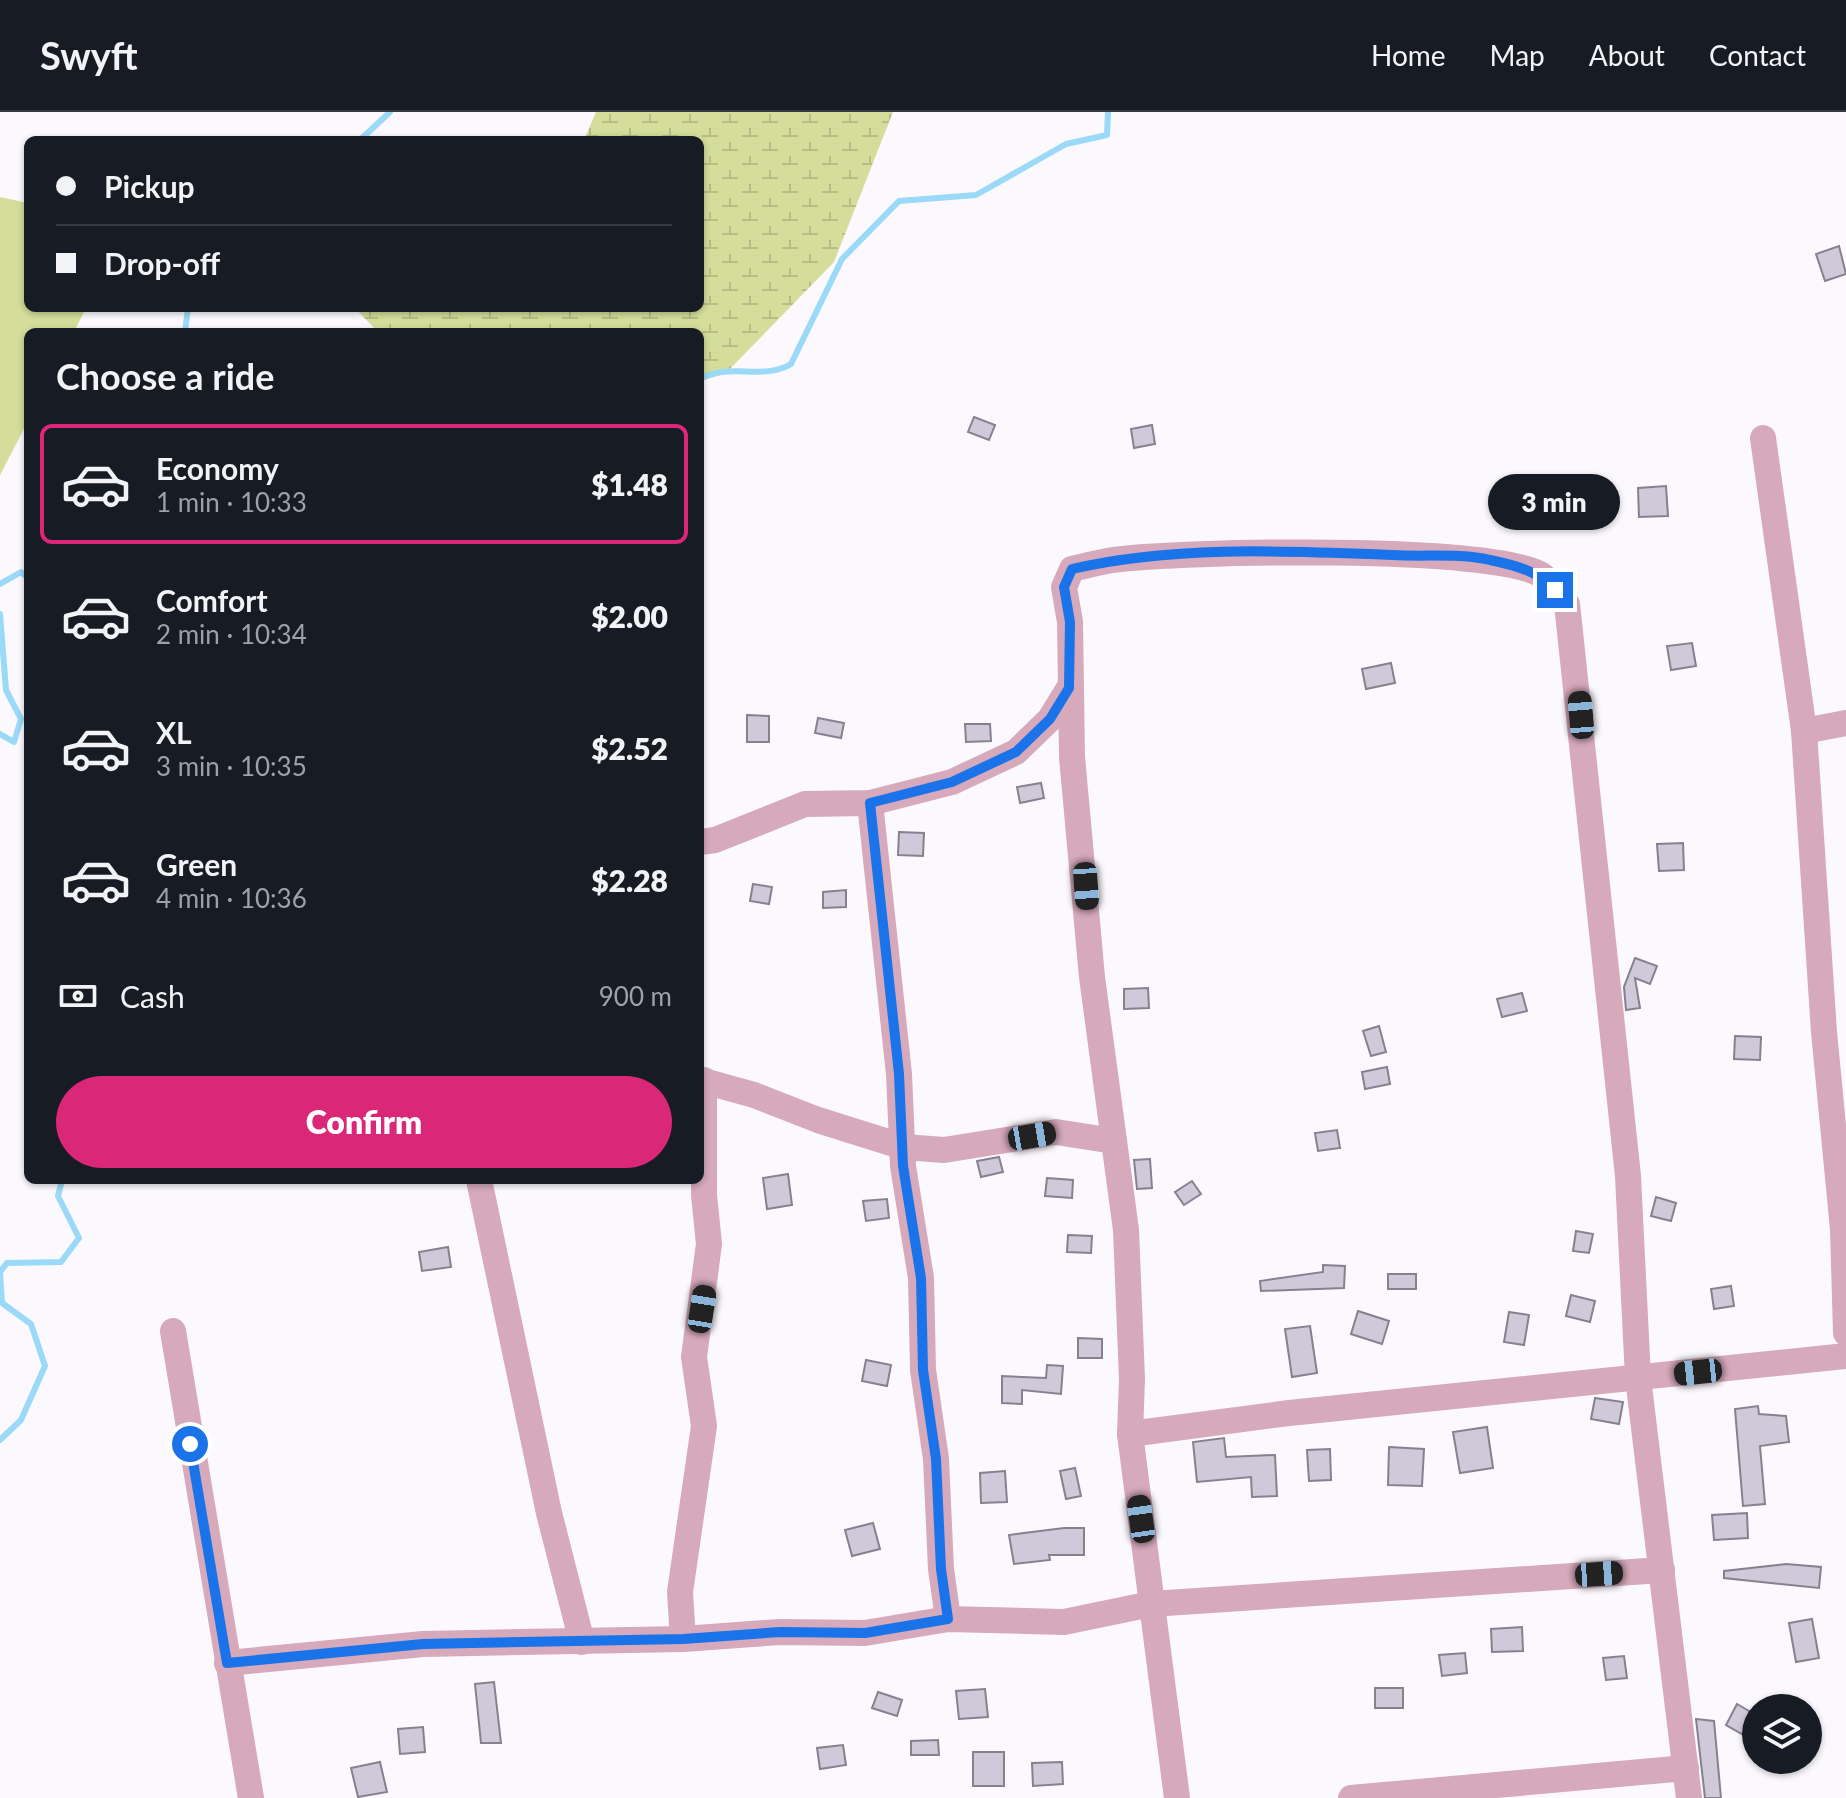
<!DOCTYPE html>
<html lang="en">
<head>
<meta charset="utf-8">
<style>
	:root { --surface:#171b24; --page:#20242c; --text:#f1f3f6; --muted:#9ea1a6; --line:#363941; --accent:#db2777 }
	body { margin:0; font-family:Lato,sans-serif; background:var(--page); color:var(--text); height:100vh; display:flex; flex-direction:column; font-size:30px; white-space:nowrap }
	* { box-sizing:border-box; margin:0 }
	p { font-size:26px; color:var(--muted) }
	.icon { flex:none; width:44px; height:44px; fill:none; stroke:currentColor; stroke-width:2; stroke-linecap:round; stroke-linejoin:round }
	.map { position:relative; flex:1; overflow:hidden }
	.panel { position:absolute; left:24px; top:216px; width:680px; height:856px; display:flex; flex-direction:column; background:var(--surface); border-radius:12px; box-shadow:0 2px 6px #0004 }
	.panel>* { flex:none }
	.top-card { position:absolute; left:24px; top:24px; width:680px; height:176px; border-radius:12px; box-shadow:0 2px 6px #0004; display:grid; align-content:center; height:176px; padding:0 32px; background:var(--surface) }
	.tools { position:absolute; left:1742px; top:1582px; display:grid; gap:16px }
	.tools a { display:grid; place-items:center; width:80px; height:80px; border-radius:50%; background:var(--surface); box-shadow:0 2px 6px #0004; font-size:40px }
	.end { position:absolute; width:36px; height:36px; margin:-18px; border:10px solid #1a73e8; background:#fff; box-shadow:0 0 0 4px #fff }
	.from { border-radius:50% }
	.bubble { position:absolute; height:56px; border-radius:28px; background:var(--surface); box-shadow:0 2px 6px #0004; font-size:26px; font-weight:800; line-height:56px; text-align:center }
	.car { position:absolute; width:24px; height:48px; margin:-24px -12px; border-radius:10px; box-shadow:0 0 6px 2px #0007; background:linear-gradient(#222 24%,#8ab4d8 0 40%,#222 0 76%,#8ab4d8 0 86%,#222 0) }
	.top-card b { display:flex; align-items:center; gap:28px; height:76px; font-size:30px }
	.top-card b+b { border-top:2px solid var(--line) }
	.top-card i { width:20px; height:20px; background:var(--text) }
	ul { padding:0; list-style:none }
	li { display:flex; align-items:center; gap:24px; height:120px; margin:0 16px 12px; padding:0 16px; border:4px solid transparent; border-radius:12px }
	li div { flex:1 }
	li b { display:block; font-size:30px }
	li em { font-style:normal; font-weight:800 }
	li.current { border-color:var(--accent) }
	li>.icon { width:72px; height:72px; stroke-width:1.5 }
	h2 { padding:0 32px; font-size:36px; line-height:96px }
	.pay { display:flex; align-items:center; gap:20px; height:88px; padding:0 32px; font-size:30px }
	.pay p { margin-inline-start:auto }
	.primary-button { display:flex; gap:16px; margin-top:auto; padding:16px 32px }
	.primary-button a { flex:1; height:92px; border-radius:48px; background:var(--accent); color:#fff; font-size:32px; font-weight:800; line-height:92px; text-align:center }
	header { display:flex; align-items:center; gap:48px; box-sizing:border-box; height:112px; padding:0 40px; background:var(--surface); border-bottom:2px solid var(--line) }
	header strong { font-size:38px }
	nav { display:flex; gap:44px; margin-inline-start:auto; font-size:28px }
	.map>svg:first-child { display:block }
	.grass { fill:#d4de9a }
	.wetland { fill:url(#wetland-marsh) }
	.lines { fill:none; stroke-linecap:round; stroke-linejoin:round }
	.stream { stroke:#9ad9f7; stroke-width:6 }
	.building { fill:#d0c9da; stroke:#86808f; stroke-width:2 }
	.minor { stroke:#d6a9bb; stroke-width:26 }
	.route { stroke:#1a73e8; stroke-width:10 }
</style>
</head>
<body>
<header>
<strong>Swyft</strong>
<nav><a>Home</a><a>Map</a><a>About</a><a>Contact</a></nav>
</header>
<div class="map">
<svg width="1846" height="1686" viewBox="0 0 1846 1686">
	<defs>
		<pattern id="wetland-marsh" width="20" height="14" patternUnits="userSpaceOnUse" patternTransform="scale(2)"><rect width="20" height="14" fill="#d4de9a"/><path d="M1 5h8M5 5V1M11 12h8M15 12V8" fill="none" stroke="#b6be85"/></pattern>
	</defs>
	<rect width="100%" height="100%" fill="#fbf9fd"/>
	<path class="grass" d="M0,85L28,91V196H86L74,220H28V309L0,363Z"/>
	<path class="wetland" d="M596,0H893L834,150L725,262L700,269V220H407L375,217L355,196H700V28H584Z"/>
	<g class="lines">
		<g class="stream">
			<path d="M360,28L390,0"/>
			<path d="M185,220L188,196"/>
			<path d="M700,267C729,250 763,269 791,252L842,147L899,89L976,83L1066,32L1107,23L1108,0"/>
			<path d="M0,472L21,460L28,466"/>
			<path d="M0,502L6,578L21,607L14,630L0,622"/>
			<path d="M0,1160L2,1191L31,1212L45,1254L21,1308L0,1328"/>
			<path d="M0,1160L7,1151L61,1150L79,1126L58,1084L62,1068"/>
		</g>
	</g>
	<g class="building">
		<path d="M1839,134L1846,162L1825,169L1816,142Z"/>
		<path d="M974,305L995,313L989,328L968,320Z"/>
		<path d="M1152,313L1155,332L1134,336L1131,317Z"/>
		<path d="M1666,374L1668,404L1639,405L1638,376Z"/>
		<path d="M1692,531L1696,554L1671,558L1667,534Z"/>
		<path d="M1391,551L1395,571L1366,577L1362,557Z"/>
		<path d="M747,603L769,604V630H747Z"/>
		<path d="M818,606L844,611L841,626L815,621Z"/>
		<path d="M965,612H990L991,629L966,630Z"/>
		<path d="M1041,671L1044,686L1020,691L1017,675Z"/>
		<path d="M899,720L924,721L923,744L898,743Z"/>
		<path d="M1683,731L1684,758L1659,759L1657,732Z"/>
		<path d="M753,772L772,775L769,792L750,789Z"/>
		<path d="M846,778V795L823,796V780Z"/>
		<path d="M1635,846L1657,854L1650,872L1635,866L1640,896L1626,898L1624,875Z"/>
		<path d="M1148,876L1149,896L1124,897V877Z"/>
		<path d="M1522,881L1527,899L1502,905L1497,887Z"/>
		<path d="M1379,914L1386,940L1371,944L1363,919Z"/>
		<path d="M1735,924L1761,925L1760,948L1734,947Z"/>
		<path d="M1387,955L1390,972L1365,977L1362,960Z"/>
		<path d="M1337,1018L1340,1036L1318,1039L1315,1021Z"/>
		<path d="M999,1045L1003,1060L981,1065L977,1049Z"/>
		<path d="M1150,1047L1152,1076L1137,1077L1134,1048Z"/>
		<path d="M788,1062L792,1093L767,1097L763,1066Z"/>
		<path d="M1047,1066L1073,1068L1072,1086L1045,1084Z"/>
		<path d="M1192,1069L1201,1082L1184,1093L1175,1080Z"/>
		<path d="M1656,1085L1676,1091L1671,1109L1651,1104Z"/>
		<path d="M887,1087L889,1106L866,1109L863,1089Z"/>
		<path d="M1576,1119L1593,1122L1589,1141L1573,1139Z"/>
		<path d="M1068,1123L1092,1124L1091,1141L1067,1140Z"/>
		<path d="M448,1135L451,1155L422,1159L419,1140Z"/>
		<path d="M1323,1153L1345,1154L1344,1176L1261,1179L1260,1169L1323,1160Z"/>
		<rect x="1388" y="1162" width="28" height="15"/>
		<path d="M1731,1174L1734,1194L1714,1197L1711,1177Z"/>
		<path d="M1571,1183L1595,1189L1590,1210L1566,1204Z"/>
		<path d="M1358,1199L1389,1209L1382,1232L1351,1222Z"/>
		<path d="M1509,1200L1529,1203L1524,1233L1504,1230Z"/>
		<path d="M1310,1214L1317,1261L1292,1265L1285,1217Z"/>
		<path d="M1078,1226L1102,1227V1246H1078Z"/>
		<path d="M866,1248L891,1253L887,1274L862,1269Z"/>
		<path d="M1047,1253L1063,1254L1061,1282L1022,1278V1292L1002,1291V1264L1046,1266Z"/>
		<path d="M1595,1286L1623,1290L1619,1312L1591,1307Z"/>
		<path d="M1758,1294L1759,1302L1786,1304L1789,1330L1760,1334L1765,1392L1743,1394L1735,1297Z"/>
		<path d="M1487,1315L1493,1356L1460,1361L1453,1320Z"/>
		<path d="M1224,1326L1226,1345L1275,1343L1277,1384L1252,1385L1251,1365L1197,1370L1193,1330Z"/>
		<path d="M1389,1335L1424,1337L1422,1374L1388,1373Z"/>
		<path d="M1330,1337L1331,1368L1309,1369L1307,1338Z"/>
		<path d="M1075,1356L1081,1384L1066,1387L1060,1359Z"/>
		<path d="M1005,1359L1007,1390L981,1391L980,1361Z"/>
		<path d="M1747,1401L1748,1426L1714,1428L1712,1403Z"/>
		<path d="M873,1411L880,1437L852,1444L845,1418Z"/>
		<path d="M1064,1416H1084V1443H1049L1050,1448L1014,1452L1009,1423Z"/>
		<path d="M1786,1452L1821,1455L1819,1476L1724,1466V1459Z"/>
		<path d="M1812,1507L1819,1546L1796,1550L1789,1511Z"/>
		<path d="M1522,1515L1523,1539L1492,1540L1491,1517Z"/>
		<path d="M1465,1541L1467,1561L1442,1564L1439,1543Z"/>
		<path d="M1624,1544L1627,1566L1606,1568L1603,1546Z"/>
		<path d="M494,1570L501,1631H481L475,1572Z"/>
		<rect x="1375" y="1576" width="28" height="20"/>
		<path d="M985,1577L988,1605L959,1607L956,1579Z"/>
		<path d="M878,1580L902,1588L897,1604L872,1596Z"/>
		<path d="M1737,1592L1756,1603V1630L1726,1613Z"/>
		<path d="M1696,1607L1714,1609L1721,1686H1705Z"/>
		<path d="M423,1615L425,1640L400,1642L398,1617Z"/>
		<path d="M938,1628L939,1643H911V1629Z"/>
		<path d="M843,1633L846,1653L820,1657L817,1636Z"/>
		<rect x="973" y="1640" width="31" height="34"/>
		<path d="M380,1650L387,1680L358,1685L351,1656Z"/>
		<path d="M1062,1650L1063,1672L1033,1674L1032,1651Z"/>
	</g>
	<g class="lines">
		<g class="minor">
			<path d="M1763,326L1804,619L1824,920L1843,1117L1846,1221"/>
			<path d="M1804,619L1846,611"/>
			<path d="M870,691L899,962L903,1054L921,1166L923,1258L936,1347L941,1457L948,1507"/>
			<path d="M700,730L715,728L805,692L870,691L952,670L1016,640L1050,607L1069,576"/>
			<path d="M700,968L754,983L818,1008L904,1035L944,1038L1056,1020L1114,1029"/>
			<path d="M479,1068L549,1401L582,1530"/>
			<path d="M173,1219L251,1686"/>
			<path d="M1130,1322L1289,1301L1846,1244"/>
			<path d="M683,1527L680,1480L704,1314L694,1245L709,1132L704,1083V968"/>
			<path d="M227,1551L423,1532L683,1527L780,1520L865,1521L948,1507L1064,1510L1151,1492L1662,1458"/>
			<path d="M1177,1686L1130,1322L1132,1267L1126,1118L1092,865L1072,645L1070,510L1064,475L1072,457C1085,454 1099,450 1113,448C1178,439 1499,432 1543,464C1552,471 1560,483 1567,492L1628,1064L1638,1266L1689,1686"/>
			<path d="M1351,1686L1686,1656"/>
		</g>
	</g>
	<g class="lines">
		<path class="route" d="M190,1332L227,1551L423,1532L683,1527L780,1520L865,1521L948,1507L941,1457L936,1347L923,1258L921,1166L903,1054L899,962L870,691L952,670L1016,640L1050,607L1069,576L1070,510L1064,475L1072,457C1175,433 1288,439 1393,443C1424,445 1460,441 1490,448C1514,453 1539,459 1555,478"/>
	</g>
</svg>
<div class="tools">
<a><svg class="icon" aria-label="layers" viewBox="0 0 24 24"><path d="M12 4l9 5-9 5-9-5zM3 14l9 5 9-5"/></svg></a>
</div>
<i class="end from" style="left:190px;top:1332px"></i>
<i class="end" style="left:1555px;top:478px"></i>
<div class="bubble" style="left:1488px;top:362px;width:132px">3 min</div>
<i class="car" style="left:1581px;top:603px;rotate:355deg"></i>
<i class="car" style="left:1086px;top:774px;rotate:176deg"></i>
<i class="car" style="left:1032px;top:1024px;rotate:80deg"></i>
<i class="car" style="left:702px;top:1197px;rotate:9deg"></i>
<i class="car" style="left:1698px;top:1260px;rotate:264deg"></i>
<i class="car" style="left:1141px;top:1407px;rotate:352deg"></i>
<i class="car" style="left:1599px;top:1462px;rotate:86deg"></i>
<div class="top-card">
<b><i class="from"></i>Pickup</b>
<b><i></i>Drop-off</b>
</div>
<section class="panel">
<h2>Choose a ride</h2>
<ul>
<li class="current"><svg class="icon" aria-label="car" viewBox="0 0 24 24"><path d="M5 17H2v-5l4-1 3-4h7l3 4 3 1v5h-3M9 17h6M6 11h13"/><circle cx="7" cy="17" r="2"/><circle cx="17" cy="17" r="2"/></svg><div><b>Economy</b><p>1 min · 10:33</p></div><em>$1.48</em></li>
<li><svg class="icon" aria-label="car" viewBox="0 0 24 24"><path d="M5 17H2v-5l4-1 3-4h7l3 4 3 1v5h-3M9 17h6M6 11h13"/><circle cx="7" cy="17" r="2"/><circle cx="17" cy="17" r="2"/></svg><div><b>Comfort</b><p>2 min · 10:34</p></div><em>$2.00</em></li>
<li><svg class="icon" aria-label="car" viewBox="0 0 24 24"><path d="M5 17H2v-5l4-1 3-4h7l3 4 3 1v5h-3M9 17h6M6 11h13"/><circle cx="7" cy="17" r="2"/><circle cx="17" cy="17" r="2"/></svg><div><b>XL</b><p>3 min · 10:35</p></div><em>$2.52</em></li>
<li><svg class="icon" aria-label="car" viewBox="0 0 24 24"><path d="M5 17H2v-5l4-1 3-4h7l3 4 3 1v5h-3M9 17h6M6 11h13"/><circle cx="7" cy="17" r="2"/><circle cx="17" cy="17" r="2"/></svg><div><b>Green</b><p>4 min · 10:36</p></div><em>$2.28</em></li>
</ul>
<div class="pay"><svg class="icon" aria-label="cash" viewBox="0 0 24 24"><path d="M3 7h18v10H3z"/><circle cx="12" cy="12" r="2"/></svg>Cash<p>900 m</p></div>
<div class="primary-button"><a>Confirm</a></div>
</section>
</div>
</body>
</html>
